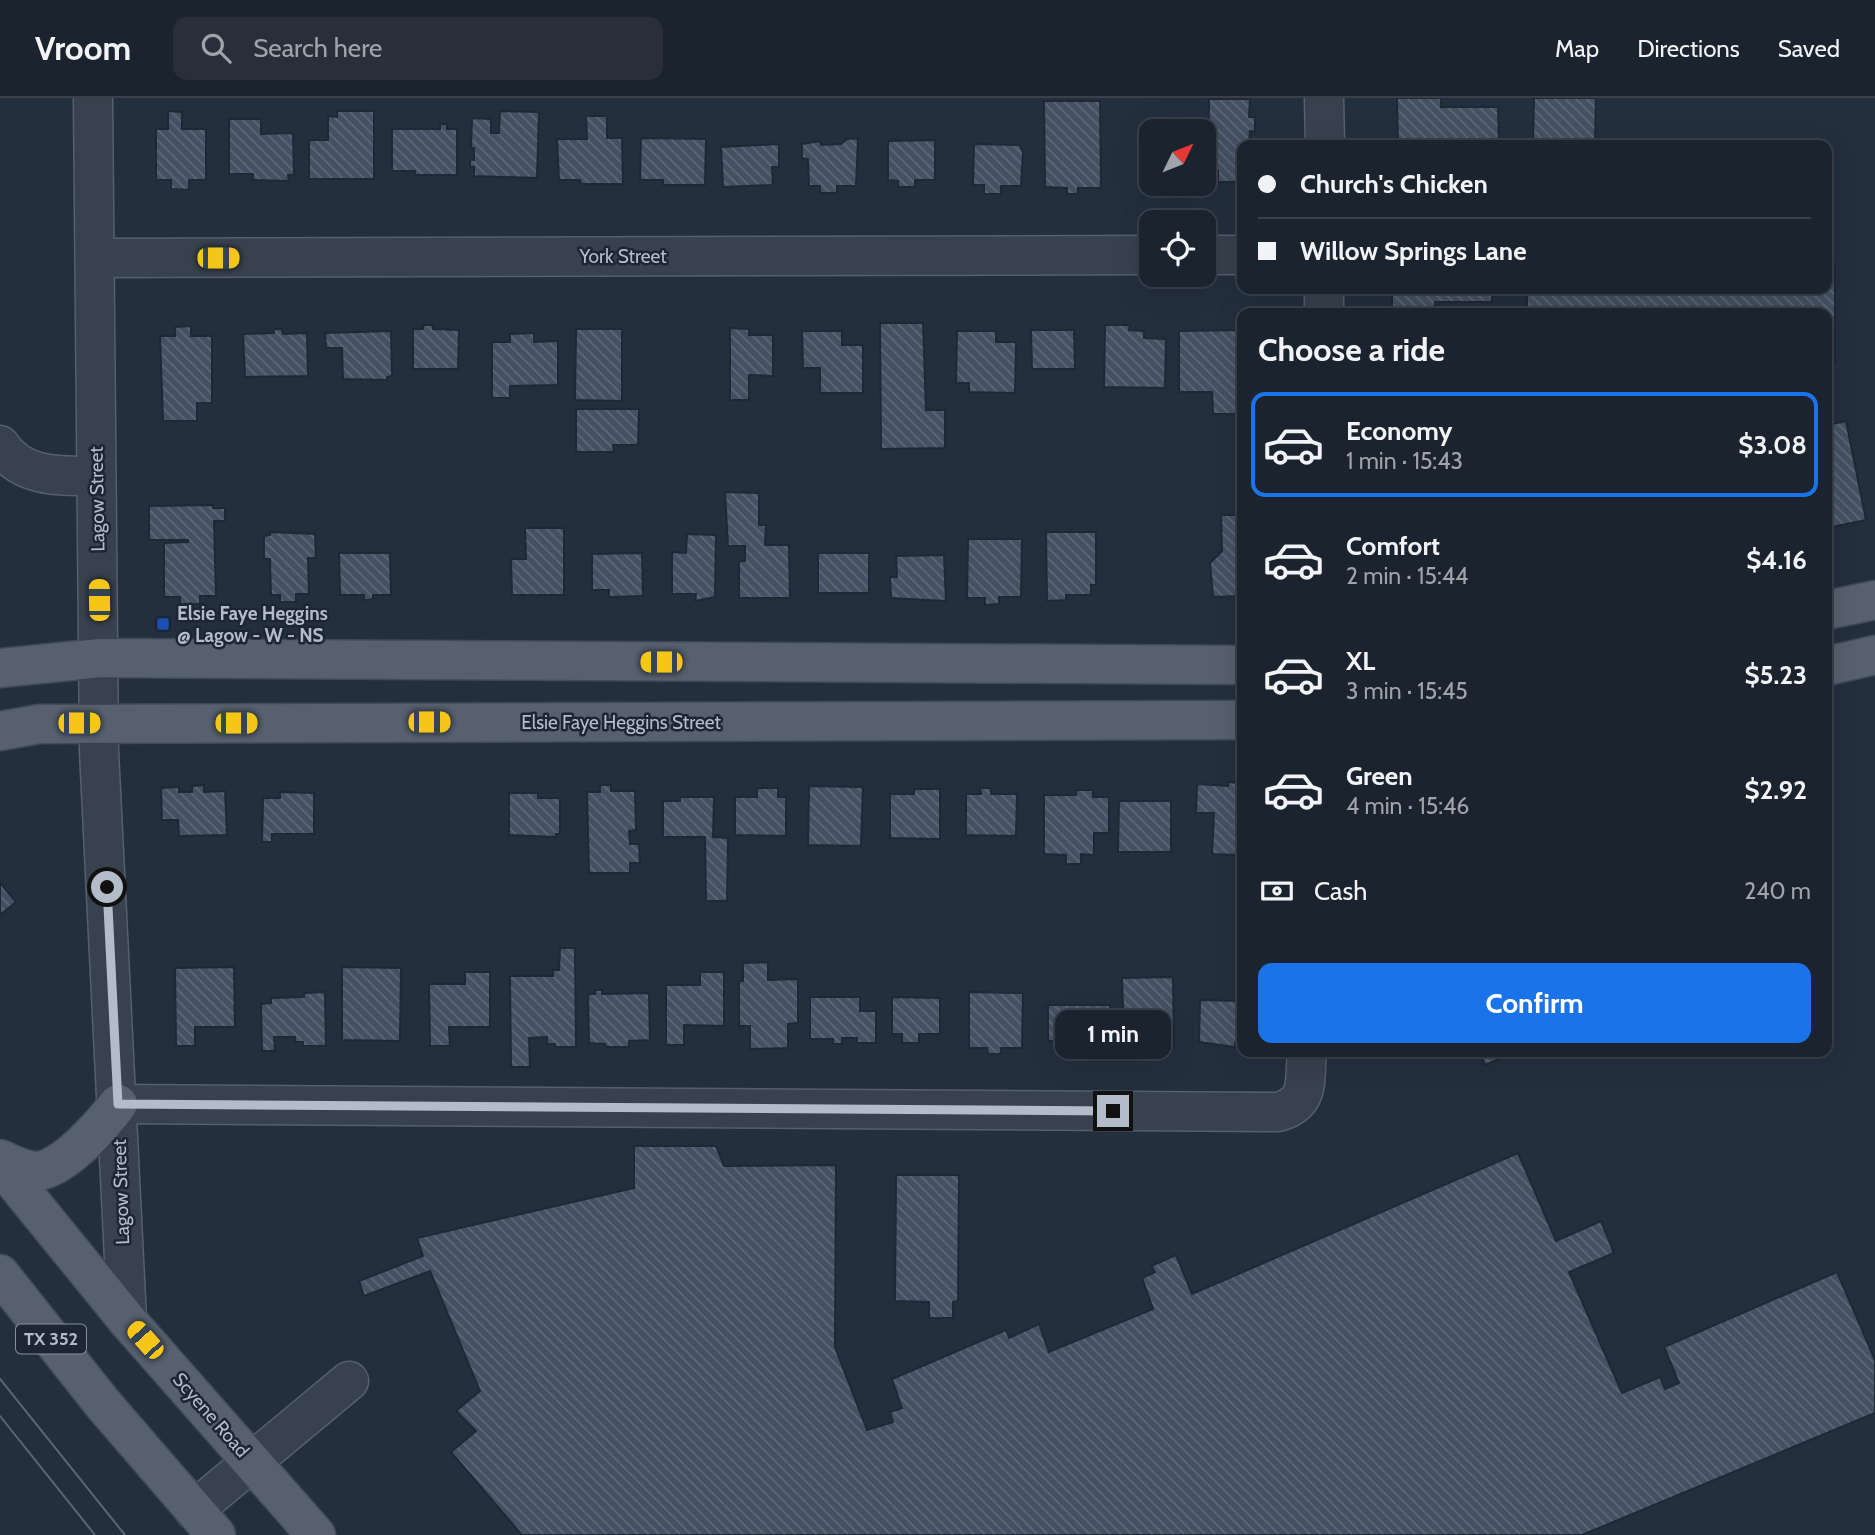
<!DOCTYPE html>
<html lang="en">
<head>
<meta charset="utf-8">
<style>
	:root { --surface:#1b232e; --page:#282f3a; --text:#f1f3f6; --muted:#a0a4aa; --line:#39404a; --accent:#1a73e8 }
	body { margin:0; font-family:Cabin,sans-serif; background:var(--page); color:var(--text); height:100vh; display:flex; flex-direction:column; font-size:26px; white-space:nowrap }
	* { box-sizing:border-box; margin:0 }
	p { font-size:23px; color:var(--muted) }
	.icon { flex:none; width:38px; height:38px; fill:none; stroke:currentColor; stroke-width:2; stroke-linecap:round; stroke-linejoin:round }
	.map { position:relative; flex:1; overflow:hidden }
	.details { position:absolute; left:1237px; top:210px; width:595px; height:749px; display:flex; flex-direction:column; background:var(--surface); border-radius:14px; box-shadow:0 7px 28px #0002,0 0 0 2px var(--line) }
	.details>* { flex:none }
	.banner { position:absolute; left:1237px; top:42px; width:595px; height:154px; border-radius:14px; box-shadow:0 7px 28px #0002,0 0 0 2px var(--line); display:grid; align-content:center; height:154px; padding:0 21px; background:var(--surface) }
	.needle { width:46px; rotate:47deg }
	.fabs { position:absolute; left:1139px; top:21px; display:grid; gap:14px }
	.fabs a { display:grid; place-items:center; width:77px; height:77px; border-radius:14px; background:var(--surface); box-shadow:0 7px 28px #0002,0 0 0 2px var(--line); font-size:35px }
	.end { position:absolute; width:32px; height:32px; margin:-16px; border:9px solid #b4bcc9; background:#111; box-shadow:0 0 0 4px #111 }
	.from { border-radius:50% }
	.bubble { position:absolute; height:49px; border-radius:14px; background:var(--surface); box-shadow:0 7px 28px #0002,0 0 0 2px var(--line); font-size:23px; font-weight:700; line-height:49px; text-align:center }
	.car { position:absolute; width:21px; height:42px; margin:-21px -10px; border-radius:9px; box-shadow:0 0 5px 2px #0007; background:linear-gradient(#f5c518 24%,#345 0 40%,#f5c518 0 76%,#345 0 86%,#f5c518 0) }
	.banner b { display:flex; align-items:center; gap:24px; height:66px; font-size:26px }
	.banner b+b { border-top:2px solid var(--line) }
	.banner i { width:18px; height:18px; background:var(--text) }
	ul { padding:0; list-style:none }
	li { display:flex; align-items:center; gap:21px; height:105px; margin:0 14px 10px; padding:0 7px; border:4px solid transparent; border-radius:14px }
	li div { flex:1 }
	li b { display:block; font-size:26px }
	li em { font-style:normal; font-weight:700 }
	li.active { border-color:var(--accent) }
	li>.icon { width:63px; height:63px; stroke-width:1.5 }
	h2 { padding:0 21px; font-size:32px; line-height:84px }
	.pay { display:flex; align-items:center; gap:18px; height:77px; padding:0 21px; font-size:26px }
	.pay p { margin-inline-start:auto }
	.button { display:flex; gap:14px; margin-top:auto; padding:14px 21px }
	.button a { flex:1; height:80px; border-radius:14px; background:var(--accent); color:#fff; font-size:28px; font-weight:700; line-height:80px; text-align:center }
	header { display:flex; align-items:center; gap:42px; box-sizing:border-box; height:98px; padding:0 35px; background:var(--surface); border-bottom:2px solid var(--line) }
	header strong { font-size:33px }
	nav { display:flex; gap:38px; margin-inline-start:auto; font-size:24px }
	.search { width:490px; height:63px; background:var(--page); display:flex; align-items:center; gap:18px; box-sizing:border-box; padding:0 24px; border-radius:14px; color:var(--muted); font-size:26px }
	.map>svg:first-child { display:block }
	.building { fill:url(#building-back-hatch); stroke:#1f2835; stroke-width:2 }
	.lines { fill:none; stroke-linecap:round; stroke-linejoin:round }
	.minor-casing { stroke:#565f6c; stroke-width:41 }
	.major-casing { stroke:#414a57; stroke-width:41 }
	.minor { stroke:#38414e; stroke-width:38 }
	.major { stroke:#56606e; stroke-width:38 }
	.tram { stroke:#5a6575; stroke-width:2 }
	.route { stroke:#b4bcc9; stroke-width:9 }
	.transit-dot { fill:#1a4fb4; stroke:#1d2633; stroke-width:2.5 }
	.labels { text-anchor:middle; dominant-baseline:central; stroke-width:5; stroke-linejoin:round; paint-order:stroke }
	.shield { fill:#1d2633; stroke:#878f9c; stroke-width:2 }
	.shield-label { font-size:18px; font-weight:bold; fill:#b4bcc9 }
	.street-label { font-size:19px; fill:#b4bcc9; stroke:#1d2633 }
	.poi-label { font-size:19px; font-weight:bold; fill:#b4bcc9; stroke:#1d2633; text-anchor:start }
</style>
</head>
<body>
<header>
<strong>Vroom</strong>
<div class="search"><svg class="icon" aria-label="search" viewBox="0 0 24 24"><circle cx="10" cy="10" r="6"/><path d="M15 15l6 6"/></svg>Search here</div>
<nav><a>Map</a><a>Directions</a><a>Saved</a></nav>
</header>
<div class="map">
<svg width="1875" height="1437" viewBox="0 0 1875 1437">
	<defs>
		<pattern id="building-back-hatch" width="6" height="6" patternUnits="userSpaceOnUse" patternTransform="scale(1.75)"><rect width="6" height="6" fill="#455162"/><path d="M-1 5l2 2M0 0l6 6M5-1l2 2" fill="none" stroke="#5d6877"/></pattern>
	</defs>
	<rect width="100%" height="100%" fill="#242f3e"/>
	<g class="building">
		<path d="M1397,0H1441V9H1498L1499,47H1398Z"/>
		<path d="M1534,0H1596L1595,43H1557V47H1544V43H1533Z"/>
		<path d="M1209,1H1250L1249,19H1255V34L1250,33L1249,47H1242V84H1218V73H1208Z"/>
		<path d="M1044,3H1100L1101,90H1078V96H1067V90L1045,89Z"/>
		<path d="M168,13L182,14V31H206V82H189V92L171,91V82H156V31H168Z"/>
		<path d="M337,13H374V81H309V42H328V18L337,19Z"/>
		<path d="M500,13L539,14L537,80L474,78V69H470V62H474V50H471L472,20L491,21V35H499Z"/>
		<path d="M586,18H607V40H622L623,86H581L580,82H559L557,41H587Z"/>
		<path d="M229,21H261V36L293,35L294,77H288L289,83L253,82V76H229Z"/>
		<path d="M440,26H447V31H457V77H415V73H392V31H440Z"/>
		<path d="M641,40L706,41L705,87H663V82H640Z"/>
		<path d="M858,40L856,88H837V95H820V88H809L808,61L802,60V46L820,43L821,47L841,46L847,41Z"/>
		<path d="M935,42V82H915V89H898V83L888,82V43Z"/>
		<path d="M779,46V69H772L773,87L723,89L721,49Z"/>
		<path d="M974,46L1020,47L1023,54L1021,88H1001V96H984V87H973Z"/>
		<path d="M1827,165H1835V265H1827V215H1792V210L1570,209V215H1527V191H1827Z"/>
		<path d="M1392,191H1492V204H1435V215H1392Z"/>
		<path d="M880,225H923L926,312H945V350L881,351Z"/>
		<path d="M423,227H433V231L459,232L458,271H413V231H423Z"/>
		<path d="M1105,227H1130L1129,232L1144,233V240L1166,241L1165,290L1104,289Z"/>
		<path d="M191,228V238H212V305H197V323H163L160,238H175V229Z"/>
		<path d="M730,230L749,231V237H773V278L749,277V302H730Z"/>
		<path d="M274,231H282L283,236L307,235L308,278L245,279L243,236L274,235Z"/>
		<path d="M576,231H622V303L575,302Z"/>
		<path d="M1031,232H1074L1075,271H1032Z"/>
		<path d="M1242,232V316H1213L1212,294H1179V233Z"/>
		<path d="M391,233L392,278L387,279V282L343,281L342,250H326L325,235Z"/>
		<path d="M802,233H842V247H863V295H820V270H803Z"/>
		<path d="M957,233H996V244H1016L1015,295L969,294V285H956Z"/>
		<path d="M534,235V244L558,243V287L510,288V300H492V244H510V236Z"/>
		<path d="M576,311H639L638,347H613L614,354H576Z"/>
		<path d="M1846,323L1866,422L1827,430V327Z"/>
		<path d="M725,394L759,395V427H766L765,447H789L790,500H739V463H745V448H728Z"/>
		<path d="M213,407V410H225V423H214L216,498H200V506H180V499H164V445L188,444V442H149V408Z"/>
		<path d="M1221,417H1242V498L1213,499L1210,465L1222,453Z"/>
		<path d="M525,430H564V497H512L511,461H526Z"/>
		<path d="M270,434L315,436L316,460H308L309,496H296V504H280V497H271L270,461H264V438L270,437Z"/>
		<path d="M1046,434H1096V487H1091V497H1066V502L1047,503Z"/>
		<path d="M687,436L716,437L715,499L695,503L696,496H672V454L686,455Z"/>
		<path d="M968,441H1022L1021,499H999V506L985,507V500H967Z"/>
		<path d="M339,455H390L391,497H373V501L368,502H364V497H340Z"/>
		<path d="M642,455L643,498L609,499V492H592V456Z"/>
		<rect x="818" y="455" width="51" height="40"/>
		<path d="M944,457L946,503L891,500L890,479H897L896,458Z"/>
		<path d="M1228,684L1239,685V689L1242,690V747H1237L1236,757L1212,756L1214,715H1196L1197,686L1228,688Z"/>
		<path d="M204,687V694L225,693L227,737L179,738L178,722H162L161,690L179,689V694H192V688Z"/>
		<path d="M600,687H611V693H635L636,732L629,733L630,746H639L640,765H630V775H589L587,694H600Z"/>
		<path d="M809,688L863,689L861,748L808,747Z"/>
		<path d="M757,690H778V699H786V738L735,737V699H757Z"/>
		<path d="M980,690H991V696H1017L1016,738L966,737V696H981Z"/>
		<path d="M914,691H940V741L890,740V696H914Z"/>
		<path d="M1076,692H1093V699H1109V735H1094V757L1081,756V766H1066V757L1044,756V697H1076Z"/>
		<path d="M280,694L314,695V736H272V744H262L263,700H280Z"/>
		<path d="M509,695H538V700H560V736H556V739L509,737Z"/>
		<path d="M680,699H714L713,739L728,740L727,803H706L705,739H663V703H680Z"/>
		<path d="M1119,703H1171V754H1118Z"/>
		<path d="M0,785L16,804L0,817Z"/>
		<path d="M560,850H575L576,949H555V946H547V939L529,940L530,969H511L510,878H553V872H559Z"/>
		<path d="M768,864V882L798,881V925L788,926V950L750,951V928H739V883H743V865Z"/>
		<path d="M234,869L235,929H195V948H176L175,870Z"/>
		<path d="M342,869L401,870L400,943L342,942Z"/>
		<path d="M465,874H490V929H449L450,948H430L429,886H465Z"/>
		<path d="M700,874H724V928L684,927V947H666V887H700Z"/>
		<path d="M1173,879L1174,948L1141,949V943H1124L1122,880Z"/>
		<path d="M595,892H602V896L649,895L650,942L629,943V949H606L605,946L589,945L588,896H595Z"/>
		<path d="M325,894L326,948H303V944H295V939H274L275,953H262L261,906L271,905V900L304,899V895Z"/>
		<path d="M969,894L1023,895L1022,950H1001V956H988L987,950H969Z"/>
		<path d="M810,899H860V913H876V945H857V940H842V946H833V941H810Z"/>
		<path d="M892,899L940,900V936H919V945H902V936H892Z"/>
		<path d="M1200,902L1242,903V945H1235V949L1199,944Z"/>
		<path d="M1048,907H1110V950H1076V943H1048Z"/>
		<path d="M1479,954H1516L1485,967Z"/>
		<path d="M634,1048H716L724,1068L836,1067L835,1249L867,1332L893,1324L890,1314L902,1310L892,1281L1006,1232L1009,1240L1039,1226L1049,1254L1153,1211L1142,1180L1155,1174L1151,1168L1176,1157L1192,1196L1518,1055L1556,1143L1601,1123L1614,1155L1569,1174L1622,1295L1660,1279L1665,1291L1679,1285L1664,1249L1837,1174L1875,1262V1315L1582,1437H522L451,1354L476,1333L456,1313L480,1293L430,1173L364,1198L359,1183L423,1158L417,1140L634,1090Z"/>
		<path d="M896,1077H959L958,1203L953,1204V1220H929V1204L895,1203Z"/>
	</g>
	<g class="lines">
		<g class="minor-casing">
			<g id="minor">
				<path d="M93,0L99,653L127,1222"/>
				<path d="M1324,0L1325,47"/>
				<path d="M1204,157H1242"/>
				<path d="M95,160L1152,157"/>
				<path d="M1324,191V215"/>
				<path d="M0,347C21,380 60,378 96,378"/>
				<path d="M118,1006L1278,1014C1311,1005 1304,982 1307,954"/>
				<path d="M194,1412L349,1283"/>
			</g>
		</g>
		<g class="major-casing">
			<g id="major">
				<path d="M1827,512L1875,502"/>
				<path d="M1827,568L1875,557"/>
				<path d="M0,570L100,560L1242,567"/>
				<path d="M0,633L39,626L1242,622"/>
				<path d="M0,1061C12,1066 24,1073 37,1073C63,1072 103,1026 118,1006"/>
				<path d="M0,1066L127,1222L316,1437"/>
				<path d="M0,1176L103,1306L216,1437"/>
			</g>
		</g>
		<use href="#minor" class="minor"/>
		<use href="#major" class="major"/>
		<g class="tram">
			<path d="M0,1281L125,1437"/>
			<path d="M0,1318L95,1437"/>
		</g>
	</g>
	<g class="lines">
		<path class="route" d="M107,789L118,1006L1113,1013"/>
	</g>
	<rect class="transit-dot" x="156" y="519" width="14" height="14" rx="3.5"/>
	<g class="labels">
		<rect class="shield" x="16" y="1226.5" width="70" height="29" rx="5"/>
		<g class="shield-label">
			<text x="51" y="1241">TX 352</text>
		</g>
		<g class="street-label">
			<text x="623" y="158">York Street</text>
			<text transform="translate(97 401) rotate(-91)">Lagow Street</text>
			<text x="621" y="624">Elsie Faye Heggins Street</text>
			<text transform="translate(121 1094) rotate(-92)">Lagow Street</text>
			<text transform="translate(211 1317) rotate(49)">Scyene Road</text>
		</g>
		<g class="poi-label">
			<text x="177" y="515">Elsie Faye Heggins<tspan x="177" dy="22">@ Lagow - W - NS</tspan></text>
		</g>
	</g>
</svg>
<div class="fabs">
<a><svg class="needle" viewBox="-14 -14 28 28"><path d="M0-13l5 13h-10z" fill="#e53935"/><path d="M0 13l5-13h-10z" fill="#a0a4aa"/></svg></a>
<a><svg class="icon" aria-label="locate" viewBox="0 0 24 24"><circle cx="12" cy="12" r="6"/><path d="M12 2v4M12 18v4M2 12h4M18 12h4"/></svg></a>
</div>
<i class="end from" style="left:107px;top:789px"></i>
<i class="end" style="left:1113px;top:1013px"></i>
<div class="bubble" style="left:1055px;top:912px;width:116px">1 min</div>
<i class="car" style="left:218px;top:160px;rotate:90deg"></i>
<i class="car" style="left:99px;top:502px;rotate:359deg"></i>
<i class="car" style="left:661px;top:564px;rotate:270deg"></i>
<i class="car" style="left:429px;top:624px;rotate:90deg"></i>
<i class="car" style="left:79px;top:625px;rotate:90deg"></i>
<i class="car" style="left:236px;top:625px;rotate:90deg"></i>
<i class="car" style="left:145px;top:1242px;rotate:318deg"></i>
<div class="banner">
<b><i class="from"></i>Church's Chicken</b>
<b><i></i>Willow Springs Lane</b>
</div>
<section class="details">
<h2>Choose a ride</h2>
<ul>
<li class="active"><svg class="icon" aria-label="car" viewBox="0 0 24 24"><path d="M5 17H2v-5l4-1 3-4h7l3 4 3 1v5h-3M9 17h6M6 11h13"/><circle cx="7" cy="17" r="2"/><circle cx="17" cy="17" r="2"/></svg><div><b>Economy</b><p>1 min · 15:43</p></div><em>$3.08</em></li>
<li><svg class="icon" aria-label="car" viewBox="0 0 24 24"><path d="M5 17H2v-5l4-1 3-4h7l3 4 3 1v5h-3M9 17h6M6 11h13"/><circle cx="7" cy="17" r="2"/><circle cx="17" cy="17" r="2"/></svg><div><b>Comfort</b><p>2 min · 15:44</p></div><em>$4.16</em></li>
<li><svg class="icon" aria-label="car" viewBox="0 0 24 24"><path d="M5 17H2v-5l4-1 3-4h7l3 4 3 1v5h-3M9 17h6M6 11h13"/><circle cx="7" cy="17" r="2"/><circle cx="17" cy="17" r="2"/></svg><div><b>XL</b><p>3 min · 15:45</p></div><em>$5.23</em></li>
<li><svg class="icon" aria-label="car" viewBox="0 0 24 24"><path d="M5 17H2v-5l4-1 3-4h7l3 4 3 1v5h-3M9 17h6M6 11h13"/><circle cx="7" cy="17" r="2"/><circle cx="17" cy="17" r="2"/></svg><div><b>Green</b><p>4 min · 15:46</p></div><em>$2.92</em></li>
</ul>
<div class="pay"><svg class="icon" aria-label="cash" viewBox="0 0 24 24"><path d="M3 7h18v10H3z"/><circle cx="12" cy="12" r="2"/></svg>Cash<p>240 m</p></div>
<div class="button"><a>Confirm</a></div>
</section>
</div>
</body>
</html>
